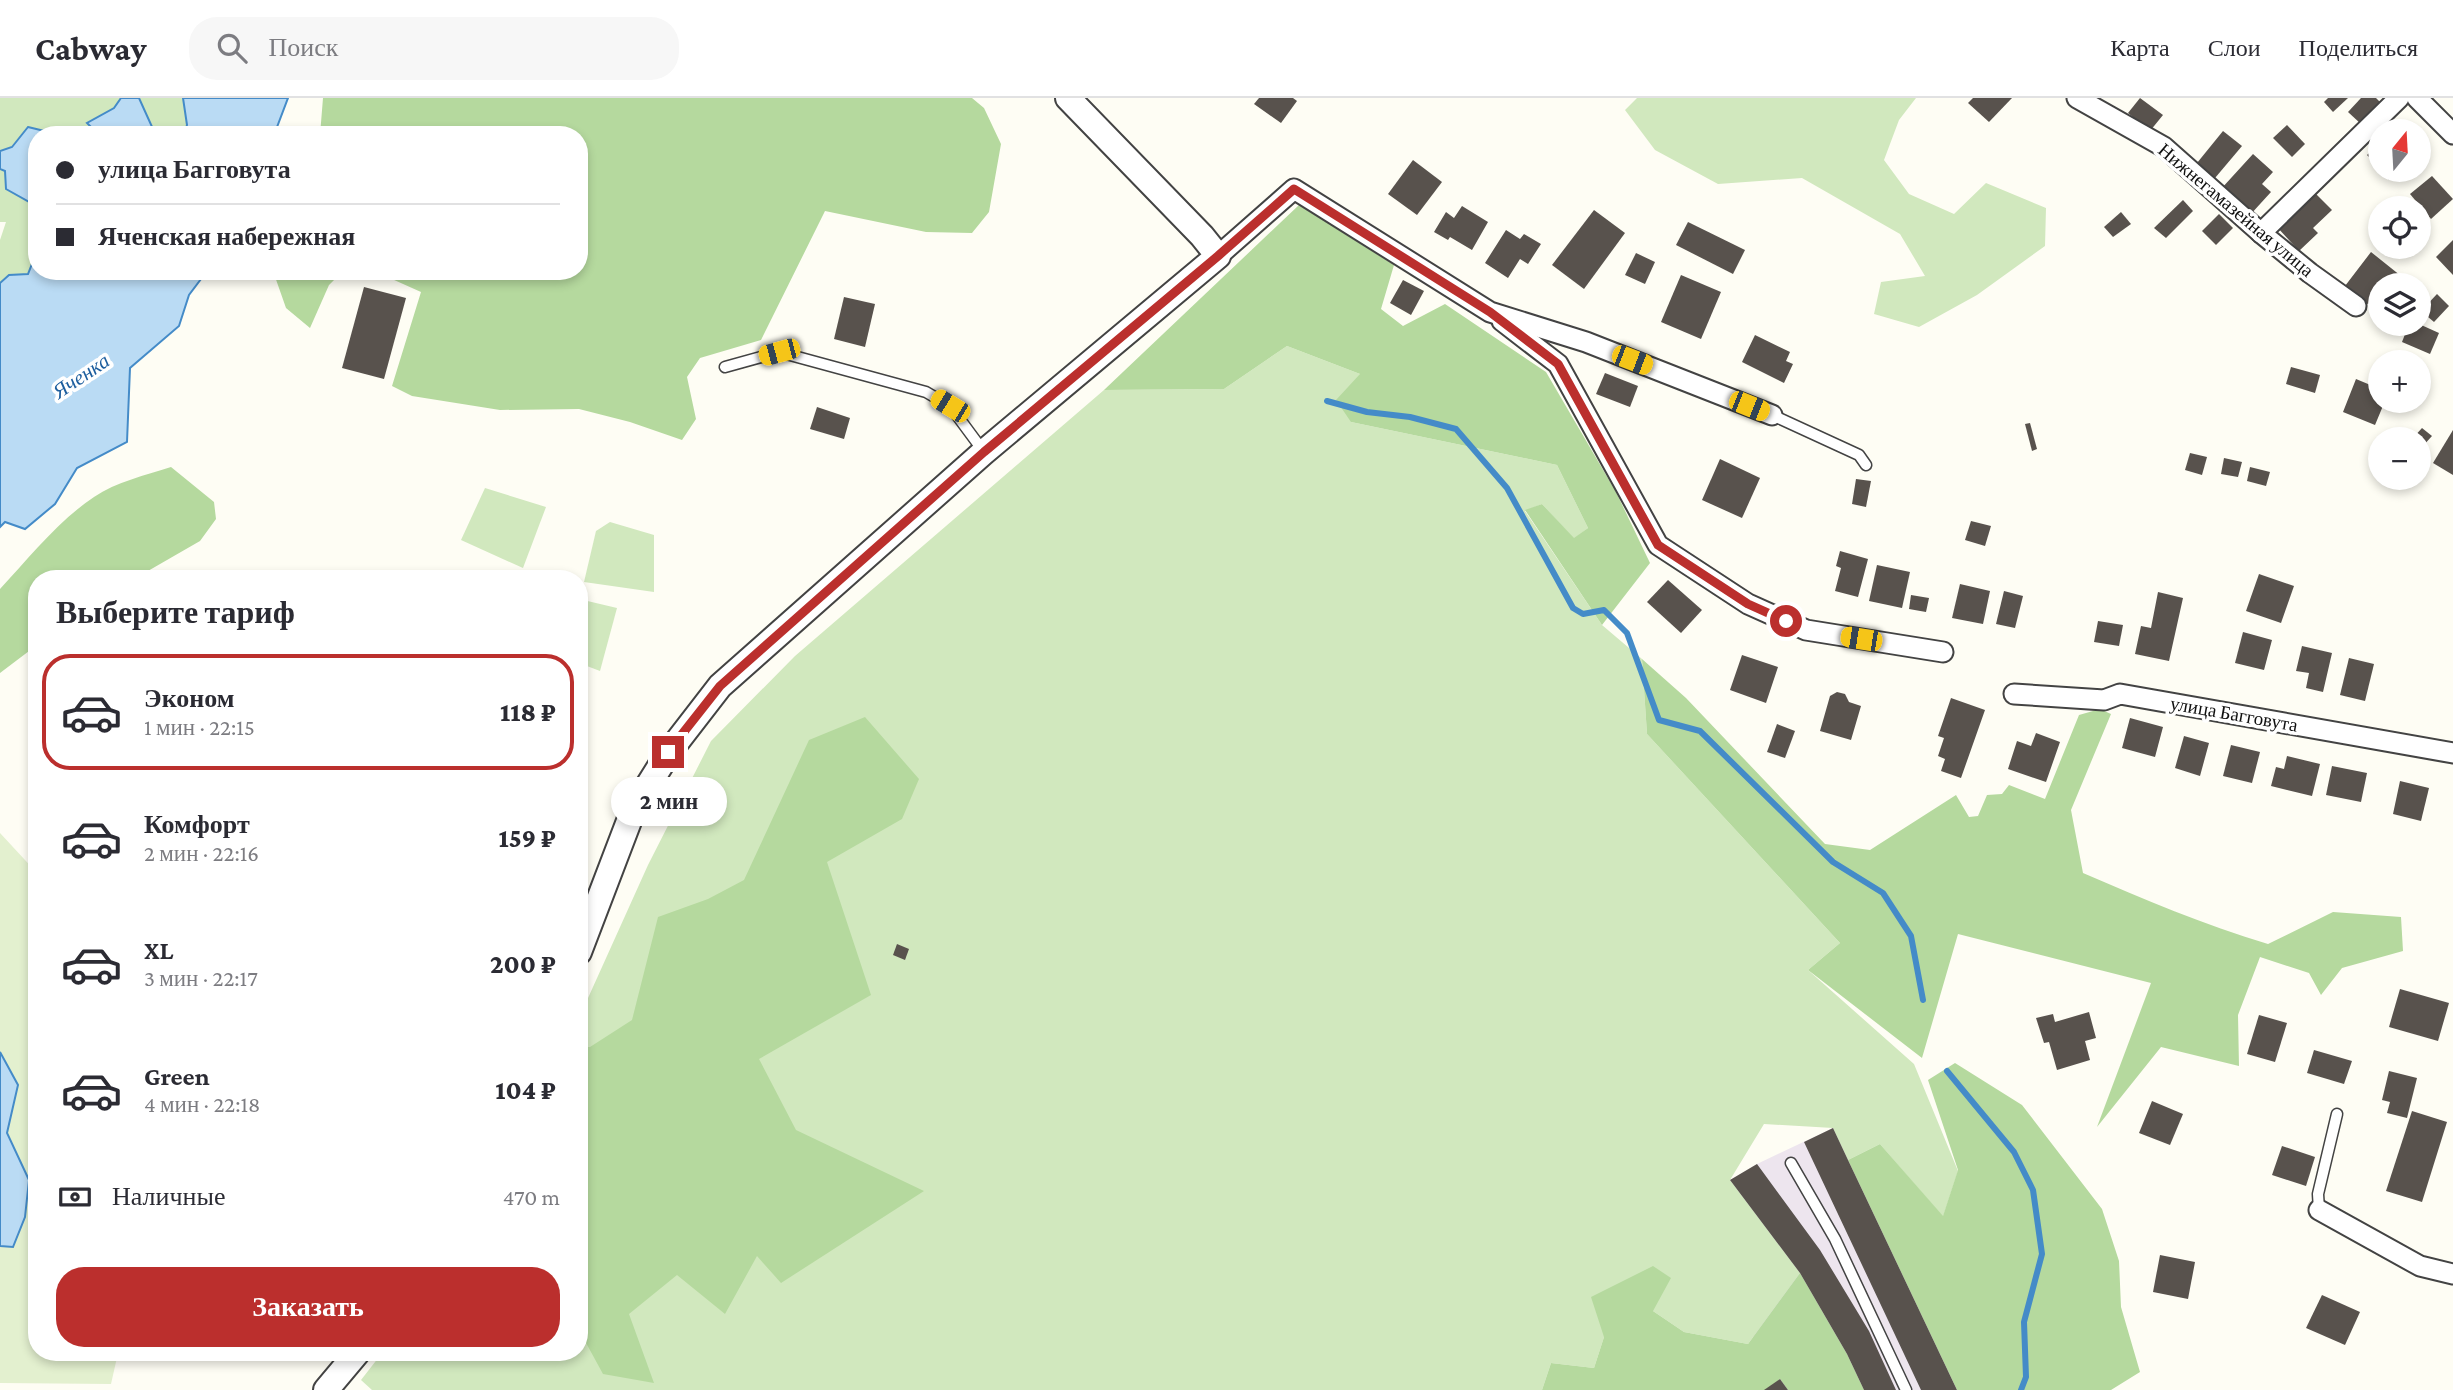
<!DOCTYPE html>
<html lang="ru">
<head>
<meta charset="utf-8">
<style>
	:root { --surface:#fff; --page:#f7f7f7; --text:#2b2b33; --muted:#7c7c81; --line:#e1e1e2; --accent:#bb2f2d }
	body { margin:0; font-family:"Crimson Pro",serif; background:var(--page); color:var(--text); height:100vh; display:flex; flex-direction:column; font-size:26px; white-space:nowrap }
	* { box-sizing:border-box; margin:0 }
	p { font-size:23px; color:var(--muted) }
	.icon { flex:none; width:38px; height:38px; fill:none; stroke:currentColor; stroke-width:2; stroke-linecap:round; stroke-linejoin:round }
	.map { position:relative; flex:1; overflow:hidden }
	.panel { position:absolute; left:28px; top:472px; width:560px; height:791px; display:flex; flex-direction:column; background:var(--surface); border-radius:28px; box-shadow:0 4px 10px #0003 }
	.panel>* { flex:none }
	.hud { position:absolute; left:28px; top:28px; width:560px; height:154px; border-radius:28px; box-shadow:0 4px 10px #0003; display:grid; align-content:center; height:154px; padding:0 28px; background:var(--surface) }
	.needle { width:46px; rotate:18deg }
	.buttons { position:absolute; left:2368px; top:21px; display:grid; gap:14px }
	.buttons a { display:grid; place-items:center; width:63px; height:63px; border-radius:50%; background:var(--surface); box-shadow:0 4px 10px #0003; font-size:35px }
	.end { position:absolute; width:32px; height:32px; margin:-16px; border:9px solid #bb2f2d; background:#fff; box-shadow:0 0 0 4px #fff }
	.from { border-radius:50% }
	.bubble { position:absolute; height:49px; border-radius:24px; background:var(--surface); box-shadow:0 4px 10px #0003; font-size:23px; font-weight:800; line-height:49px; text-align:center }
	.car { position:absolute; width:21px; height:42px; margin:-21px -10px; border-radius:9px; box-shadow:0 0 5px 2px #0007; background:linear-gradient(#f5c518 24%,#345 0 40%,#f5c518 0 76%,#345 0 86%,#f5c518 0) }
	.hud b { display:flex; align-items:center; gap:24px; height:66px; font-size:26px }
	.hud b+b { border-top:2px solid var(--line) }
	.hud i { width:18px; height:18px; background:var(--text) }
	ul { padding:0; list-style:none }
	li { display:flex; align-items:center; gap:21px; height:116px; margin:0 14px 10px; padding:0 14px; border:4px solid transparent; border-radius:28px }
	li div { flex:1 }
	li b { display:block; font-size:26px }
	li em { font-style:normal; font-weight:800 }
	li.selected { border-color:var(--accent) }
	li>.icon { width:63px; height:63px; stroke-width:1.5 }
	h2 { padding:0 28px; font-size:32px; line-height:84px }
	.pay { display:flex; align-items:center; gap:18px; height:77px; padding:0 28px; font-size:26px }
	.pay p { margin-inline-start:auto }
	.cta { display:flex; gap:14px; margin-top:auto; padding:14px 28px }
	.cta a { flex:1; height:80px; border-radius:28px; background:var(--accent); color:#fff; font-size:28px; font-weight:800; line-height:80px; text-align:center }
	header { display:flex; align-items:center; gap:42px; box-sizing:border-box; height:98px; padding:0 35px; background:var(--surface); border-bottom:2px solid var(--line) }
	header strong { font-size:33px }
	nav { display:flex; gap:38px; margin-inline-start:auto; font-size:24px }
	.search { width:490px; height:63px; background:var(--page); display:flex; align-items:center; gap:18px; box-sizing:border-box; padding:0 24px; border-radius:28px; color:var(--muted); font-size:26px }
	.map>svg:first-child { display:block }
	.industrial { fill:#ede5ee }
	.green { fill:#d1e8be }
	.forest { fill:#b5d99e }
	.pitch { fill:#e3f0cf }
	.water { fill:#badbf4; stroke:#448bc8; stroke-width:2 }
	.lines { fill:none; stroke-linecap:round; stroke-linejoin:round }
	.stream { stroke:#448bc8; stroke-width:6 }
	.building { fill:#58524d }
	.service-casing { stroke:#434343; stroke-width:13 }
	.minor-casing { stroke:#434343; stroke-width:23 }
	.tertiary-casing { stroke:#434343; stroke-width:28 }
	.service { stroke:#fff; stroke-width:10 }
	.minor { stroke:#fff; stroke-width:19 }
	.tertiary { stroke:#fff; stroke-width:24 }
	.route { stroke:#bb2f2d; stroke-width:9 }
	.labels { text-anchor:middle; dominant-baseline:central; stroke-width:7; stroke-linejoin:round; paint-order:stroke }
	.street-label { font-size:19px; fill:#101010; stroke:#fff }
	.water-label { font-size:21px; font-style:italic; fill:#1d5e9e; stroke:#fff }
</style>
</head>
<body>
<header>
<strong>Cabway</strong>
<div class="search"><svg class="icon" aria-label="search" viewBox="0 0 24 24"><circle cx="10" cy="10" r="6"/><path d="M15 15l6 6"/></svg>Поиск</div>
<nav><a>Карта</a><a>Слои</a><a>Поделиться</a></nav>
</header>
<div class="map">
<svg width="2453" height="1292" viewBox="0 0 2453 1292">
	<rect width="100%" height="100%" fill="#fefdf4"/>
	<path class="industrial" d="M1833,1030L1957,1292H1761L1730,1082L1757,1066Z"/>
	<g class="green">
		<path d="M0,0H121L114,10L88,25L98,35L61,37L28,29L11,49L0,53Z"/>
		<path d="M139,0H183L187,27L183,37H150L153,31Z"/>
		<path d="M1637,0H1916L1899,22L1884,62L1909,96L1954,116L1986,85L2046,110L2045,148L1977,197L1919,229L1874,216L1881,184L1925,178L1900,136L1802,80L1718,86L1655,52L1625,12Z"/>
		<path d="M0,71L5,72L6,91L29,104C35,138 41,142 28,176L9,177L0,185V142L6,124H0Z"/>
		<path d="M1287,248L1360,276L1351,324L1557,367L1588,430L1574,441L1542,406L1525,413L1602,527L1642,561L1647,636L1840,845L1808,872L1914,966L1958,1073L1943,1119L1880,1046L1848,1062L1833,1030L1764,1026L1730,1082L1800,1175L1748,1246L1684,1234L1653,1213L1604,1239L1594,1270L1551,1265L1542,1292H372L361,1282L382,1255H579V920L648,767L711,643L795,558L1104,292L1224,291Z"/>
		<path d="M485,390L546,409L523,470L461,442Z"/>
		<path d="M610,424L654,437V494L584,484L596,433Z"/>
		<path d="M579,501L617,510L600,573L579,565Z"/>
	</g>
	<g class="forest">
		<path d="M323,0H972L984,10L1001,46L989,114L972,135L926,134L825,113L761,242L700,260L687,279L696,321L682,342L630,324L579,311L500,312L412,298L392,288L421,194L374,173H579V37H320Z"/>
		<path d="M1299,107L1394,167L1381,211L1403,228L1445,206L1546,274L1616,394L1650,465L1602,527L1525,412L1542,406L1574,440L1588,430L1557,367L1351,324L1336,302L1360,276L1287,248L1224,291L1104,292Z"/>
		<path d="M273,173H343L329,187L310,230L286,210Z"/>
		<path d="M171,369L214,404L216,421L200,443L134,481H37V547L0,575V491C29,460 58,423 94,399C116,384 146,377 171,369Z"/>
		<path d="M1642,561L1686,600L1825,746L1870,752L1956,697L1969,719L1978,718L1987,697L2002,696L2009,687L2045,701L2079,617L2100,611L2111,616L2071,712L2083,775C2144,801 2204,827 2268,846L2333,814L2401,819L2403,853L2342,870L2321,897L2309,875L2260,859L2238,917L2239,968L2161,949L2097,1029L2151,885L1958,836L1922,960L1808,872L1840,845L1647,636Z"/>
		<path d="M865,619L919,681L902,721L827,764L871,897L759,961L796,1032L924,1093L781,1185L757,1158L725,1216L677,1177L629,1216L654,1285L603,1276L579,1232V949H590L632,922L658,819L708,801L744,782L809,642Z"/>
		<path d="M1955,965L2022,1007L2102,1111L2119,1163L2121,1209L2140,1274L2111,1292H1957L1848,1062L1880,1046L1943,1118L1958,1072L1928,982Z"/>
		<path d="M1653,1168L1671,1180L1653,1213L1684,1234L1748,1246L1800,1175L1847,1256L1864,1292H1788L1780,1281L1768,1292H1542L1551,1265L1594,1270L1604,1239L1591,1199Z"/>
	</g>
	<path class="pitch" d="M0,735L37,775V1255H118L111,1286L0,1285Z"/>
	<g class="water">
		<path d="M121,0H139L153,31L150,37H89L97,35L87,25L114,10Z"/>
		<path d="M183,0H288L274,37H183L187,27Z"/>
		<path d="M28,29L61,37H37V139L29,104L6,91L5,73L0,71V53L12,49Z"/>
		<path d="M37,153V173H207L189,197L179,228L130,270L127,344L77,370L55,406L25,431L5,424L0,429V185L9,177L28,176Z"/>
		<path d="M0,954L18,987L7,1035L29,1082L25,1119L13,1149L0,1148Z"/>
	</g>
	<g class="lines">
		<g class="stream">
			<path d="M1327,303L1367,314L1410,319L1456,331L1507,390L1573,510L1583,516L1604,512L1627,535L1659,622L1700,633L1833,764L1883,795L1911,838L1923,902"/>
			<path d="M1947,973L2014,1054L2033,1092L2042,1156L2024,1224L2026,1279L2021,1292"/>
		</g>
	</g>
	<g class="building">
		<path d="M1259,0H1293L1297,3L1281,25L1254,6Z"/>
		<path d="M1973,0H2012L1989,24L1968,5Z"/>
		<path d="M2140,0L2163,17L2150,33L2128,15Z"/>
		<path d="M2328,0H2348L2333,14L2324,4Z"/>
		<path d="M2361,0H2376L2381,5L2361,26L2348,14Z"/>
		<path d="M2287,27L2305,46L2292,59L2273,40Z"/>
		<path d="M2223,33L2242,48L2215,80L2197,65Z"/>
		<path d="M2380,45V71L2367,57Z"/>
		<path d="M2253,56L2273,74L2262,86L2271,94L2250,117L2221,91Z"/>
		<path d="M1413,62L1442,84L1417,117L1388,96Z"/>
		<path d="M2380,72H2400L2389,82Z"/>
		<path d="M2432,78L2453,101L2431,121L2410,96Z"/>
		<path d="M2314,94L2332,112L2313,130L2318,135L2299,153L2277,129Z"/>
		<path d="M2183,102L2193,113L2166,140L2154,130Z"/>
		<path d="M1462,108L1488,124L1472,152L1450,139L1448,142L1434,134L1446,114L1454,120Z"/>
		<path d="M1594,112L1625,135L1584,191L1552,167Z"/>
		<path d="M2121,114L2131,126L2113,139L2104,129Z"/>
		<path d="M2219,116L2233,130L2216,147L2202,133Z"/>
		<path d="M1688,124L1745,152L1733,176L1676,147Z"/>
		<path d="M1506,132L1520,141L1524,136L1541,146L1528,166L1520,161L1508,180L1485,165Z"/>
		<path d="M2453,142V177L2436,159Z"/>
		<path d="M2371,154L2401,178L2394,187H2380V204L2374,211L2345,188Z"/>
		<path d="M1636,155L1655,164L1645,186L1625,177Z"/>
		<path d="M1681,177L1721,194L1701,241L1661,224Z"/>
		<path d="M1403,182L1424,193L1411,217L1390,205Z"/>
		<path d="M364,189L406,200L384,281L342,270Z"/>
		<path d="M2437,196L2449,208L2434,224L2421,213Z"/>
		<path d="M844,199L875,206L865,249L834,241Z"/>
		<path d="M2409,226H2419L2439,235L2430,256L2402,244Z"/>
		<path d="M1755,237L1790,254L1786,263L1793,266L1784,285L1742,264Z"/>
		<path d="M2291,269L2320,277L2315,295L2286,286Z"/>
		<path d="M1605,275L1638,288L1630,309L1596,296Z"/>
		<path d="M2356,281L2380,291V303H2385L2375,327L2343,314Z"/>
		<path d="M817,309L850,320L844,341L810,331Z"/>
		<path d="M2030,325L2037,351L2032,353L2025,326Z"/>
		<path d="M2422,330L2432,338L2422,349L2418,347V341H2412Z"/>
		<path d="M2453,332V377L2433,365Z"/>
		<path d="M2190,355L2207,359L2202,377L2185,372Z"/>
		<path d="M2224,360L2242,364L2238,379L2221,376Z"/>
		<path d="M1720,361L1760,380L1742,420L1702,402Z"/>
		<path d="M2250,369L2270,374L2266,388L2247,383Z"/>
		<path d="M1856,381L1871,383L1866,409L1852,406Z"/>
		<path d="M1971,423L1991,428L1985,448L1965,442Z"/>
		<path d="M1840,453L1868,461L1858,499L1835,493L1841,470L1836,468Z"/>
		<path d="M1877,467L1910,474L1902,510L1869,503Z"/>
		<path d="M2259,476L2294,488L2281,525L2246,513Z"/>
		<path d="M1668,482L1702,512L1681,535L1647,504Z"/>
		<path d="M1960,486L1990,493L1983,526L1952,520Z"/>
		<path d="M2004,493L2023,498L2015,530L1996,526Z"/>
		<path d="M2158,494L2183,500L2169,563L2135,556L2141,528L2151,530Z"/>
		<path d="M1911,497L1929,500L1926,514L1909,511Z"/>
		<path d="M2098,523L2123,527L2119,548L2094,544Z"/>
		<path d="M2243,534L2272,542L2264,572L2235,565Z"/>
		<path d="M2302,548L2332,555L2323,594L2306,590L2309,575L2296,573Z"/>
		<path d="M1742,557L1778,569L1766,605L1730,592Z"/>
		<path d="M2349,560L2374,566L2365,603L2340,597Z"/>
		<path d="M1837,594L1845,596L1849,604L1861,608L1851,642L1820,633L1830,598Z"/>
		<path d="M1951,600L1985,612L1961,680L1941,673L1945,661L1938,658L1944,640L1938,638Z"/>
		<path d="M2130,620L2163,629L2155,659L2122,650Z"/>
		<path d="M1777,626L1795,633L1785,660L1767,654Z"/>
		<path d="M2036,635L2060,644L2046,684L2008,671L2017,643L2031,648Z"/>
		<path d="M2184,638L2209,645L2200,678L2175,670Z"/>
		<path d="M2231,647L2260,654L2252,685L2223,678Z"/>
		<path d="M2287,658L2320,666L2312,698L2271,688L2276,669L2284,671Z"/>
		<path d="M2332,668L2367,675L2361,704L2326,697Z"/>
		<path d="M2400,683L2429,690L2421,723L2393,716Z"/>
		<path d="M897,846L909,851L905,862L893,857Z"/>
		<path d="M2400,891L2449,905L2438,943L2389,929Z"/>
		<path d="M2089,914L2096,940L2085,943L2090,962L2057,972L2049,944L2044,945L2036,920L2053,916L2055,924Z"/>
		<path d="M2259,917L2287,925L2275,964L2247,956Z"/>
		<path d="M2314,952L2352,963L2344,986L2307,975Z"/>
		<path d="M2389,973L2417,980L2407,1020L2387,1015L2390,1004L2382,1002Z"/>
		<path d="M2152,1003L2183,1016L2170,1047L2139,1035Z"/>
		<path d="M2412,1013L2447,1024L2422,1104L2386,1093Z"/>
		<path d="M1833,1030L1848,1062L1957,1292H1921L1804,1044Z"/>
		<path d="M2282,1048L2315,1059L2306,1088L2272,1077Z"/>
		<path d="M1757,1066L1820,1152L1869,1233L1896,1292H1864L1847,1256L1800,1175L1730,1082Z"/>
		<path d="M2160,1157L2195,1164L2188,1201L2153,1194Z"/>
		<path d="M2322,1197L2360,1214L2345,1247L2306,1230Z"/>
		<path d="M1780,1281L1788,1292H1764Z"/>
	</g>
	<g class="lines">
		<g class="service-casing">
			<g id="service">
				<path d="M725,269L779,254L926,294L950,308L984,354"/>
				<path d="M1772,317L1859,357L1866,367"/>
				<path d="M1791,1065L1835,1141L1906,1292"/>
				<path d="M2319,1112L2318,1096L2337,1016"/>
			</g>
		</g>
		<g class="minor-casing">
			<g id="minor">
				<path d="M2077,0L2164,49L2261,135L2310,175L2356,208"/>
				<path d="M2417,0L2453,36"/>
				<path d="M2261,135L2399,0"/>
				<path d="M1218,158L1294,91L1490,214L1586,244L1772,317"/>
				<path d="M1502,223L1558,266L1658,447L1748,506L1806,532L1943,554"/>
				<path d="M2014,596L2104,602L2120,596L2453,655"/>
				<path d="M2319,1112L2420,1168L2453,1176"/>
			</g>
		</g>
		<g class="tertiary-casing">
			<g id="tertiary">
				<path d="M579,854L634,710L669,654L720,588L984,354L1218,158L1202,138L1068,0"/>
				<path d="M326,1292L357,1255"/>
			</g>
		</g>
		<use href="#service" class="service"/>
		<use href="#minor" class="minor"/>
		<use href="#tertiary" class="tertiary"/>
	</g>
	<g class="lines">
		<path class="route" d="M668,654L720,588L984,354L1218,158L1294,91L1490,214L1558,266L1658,447L1748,506L1786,523"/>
	</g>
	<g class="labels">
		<g class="street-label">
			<text transform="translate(2236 112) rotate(40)">Нижнегамазейная улица</text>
			<text transform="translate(2234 616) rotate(10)">улица Багговута</text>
		</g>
		<g class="water-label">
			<text transform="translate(81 278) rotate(-34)">Яченка</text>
		</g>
	</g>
</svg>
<div class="buttons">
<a><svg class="needle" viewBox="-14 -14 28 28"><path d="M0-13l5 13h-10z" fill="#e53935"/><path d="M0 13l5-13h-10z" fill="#7c7c81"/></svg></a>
<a><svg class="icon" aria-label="locate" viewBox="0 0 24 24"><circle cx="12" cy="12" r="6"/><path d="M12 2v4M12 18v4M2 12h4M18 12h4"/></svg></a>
<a><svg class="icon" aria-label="layers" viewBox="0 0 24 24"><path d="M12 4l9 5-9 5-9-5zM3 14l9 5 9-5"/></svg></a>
<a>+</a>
<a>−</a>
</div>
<i class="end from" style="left:1786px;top:523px"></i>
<i class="end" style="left:668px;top:654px"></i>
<div class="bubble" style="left:611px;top:679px;width:116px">2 мин</div>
<i class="car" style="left:779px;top:254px;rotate:255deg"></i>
<i class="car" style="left:1632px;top:262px;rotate:111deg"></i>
<i class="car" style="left:950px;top:308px;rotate:301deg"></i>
<i class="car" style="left:1749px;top:308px;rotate:112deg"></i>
<i class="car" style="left:1861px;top:541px;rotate:279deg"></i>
<div class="hud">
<b><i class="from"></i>улица Багговута</b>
<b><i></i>Яченская набережная</b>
</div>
<section class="panel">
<h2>Выберите тариф</h2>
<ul>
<li class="selected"><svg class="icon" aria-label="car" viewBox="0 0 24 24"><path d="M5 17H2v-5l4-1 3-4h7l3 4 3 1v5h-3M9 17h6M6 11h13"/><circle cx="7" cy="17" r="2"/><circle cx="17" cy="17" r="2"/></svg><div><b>Эконом</b><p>1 мин · 22:15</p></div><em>118 ₽</em></li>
<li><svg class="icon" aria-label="car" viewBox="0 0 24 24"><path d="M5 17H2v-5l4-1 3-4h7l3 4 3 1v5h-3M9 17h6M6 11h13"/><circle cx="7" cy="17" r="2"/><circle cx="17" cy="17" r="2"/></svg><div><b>Комфорт</b><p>2 мин · 22:16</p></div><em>159 ₽</em></li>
<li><svg class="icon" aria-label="car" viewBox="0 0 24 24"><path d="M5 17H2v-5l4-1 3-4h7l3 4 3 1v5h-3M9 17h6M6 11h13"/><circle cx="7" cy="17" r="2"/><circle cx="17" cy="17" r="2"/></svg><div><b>XL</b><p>3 мин · 22:17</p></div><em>200 ₽</em></li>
<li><svg class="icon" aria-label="car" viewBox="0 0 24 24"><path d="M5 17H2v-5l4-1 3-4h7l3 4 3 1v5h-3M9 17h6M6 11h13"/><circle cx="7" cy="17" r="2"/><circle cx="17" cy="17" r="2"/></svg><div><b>Green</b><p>4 мин · 22:18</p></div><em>104 ₽</em></li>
</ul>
<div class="pay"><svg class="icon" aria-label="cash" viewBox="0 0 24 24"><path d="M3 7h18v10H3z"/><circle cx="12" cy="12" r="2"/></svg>Наличные<p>470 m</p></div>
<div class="cta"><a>Заказать</a></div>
</section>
</div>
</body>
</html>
